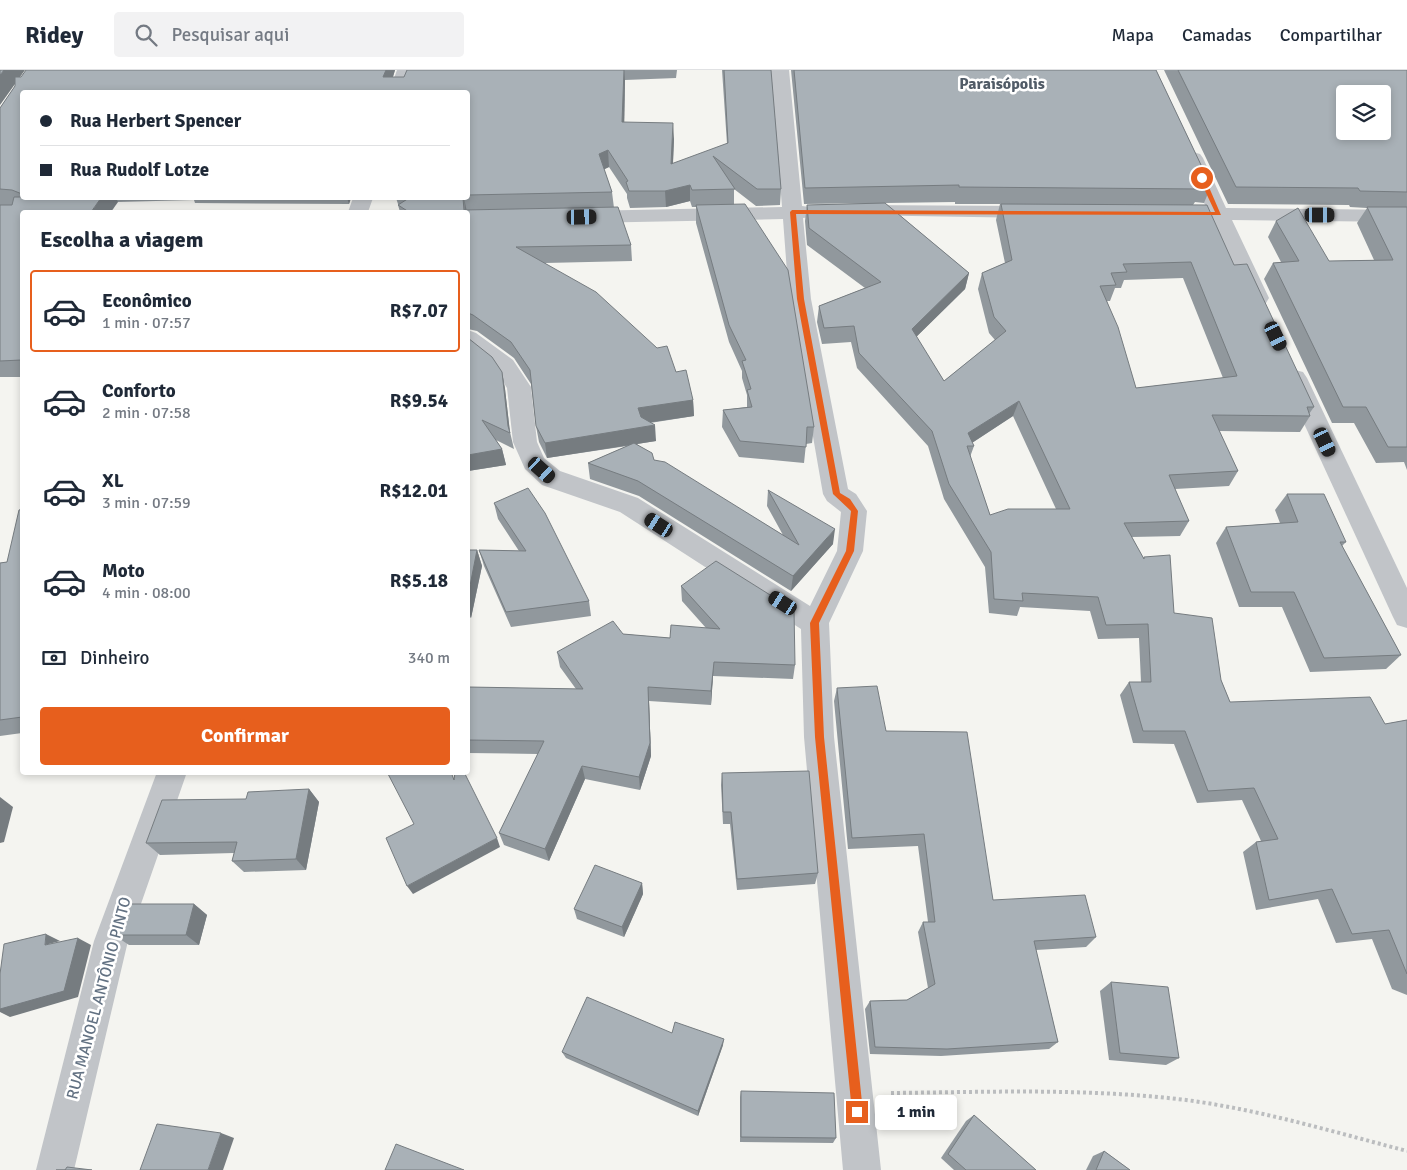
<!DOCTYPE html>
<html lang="pt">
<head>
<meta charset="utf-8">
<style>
	:root { --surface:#fff; --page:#f2f2f3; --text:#1f2937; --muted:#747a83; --line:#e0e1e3; --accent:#e75f1d }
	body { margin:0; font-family:Signika,sans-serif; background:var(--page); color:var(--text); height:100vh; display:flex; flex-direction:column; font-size:19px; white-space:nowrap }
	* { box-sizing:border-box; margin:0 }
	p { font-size:16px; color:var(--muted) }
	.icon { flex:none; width:28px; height:28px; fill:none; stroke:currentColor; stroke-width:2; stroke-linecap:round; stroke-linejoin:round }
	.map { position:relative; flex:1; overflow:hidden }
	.panel { position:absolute; left:20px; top:140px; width:450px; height:565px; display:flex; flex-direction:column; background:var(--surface); border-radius:5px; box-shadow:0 2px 8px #0003 }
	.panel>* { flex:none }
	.banner { position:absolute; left:20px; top:20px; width:450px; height:110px; border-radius:5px; box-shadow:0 2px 8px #0003; display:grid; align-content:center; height:110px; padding:0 20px; background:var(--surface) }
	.controls { position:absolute; left:1336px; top:15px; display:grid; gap:10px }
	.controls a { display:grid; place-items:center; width:55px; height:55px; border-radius:5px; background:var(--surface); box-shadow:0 2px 8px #0003; font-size:25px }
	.end { position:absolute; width:22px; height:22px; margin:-11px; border:6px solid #e75f1d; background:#fff; box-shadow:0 0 0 2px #fff }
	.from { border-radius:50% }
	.bubble { position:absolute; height:35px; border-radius:5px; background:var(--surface); box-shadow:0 2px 8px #0003; font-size:16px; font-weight:700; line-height:35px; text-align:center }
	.car { position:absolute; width:15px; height:30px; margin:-15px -8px; border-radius:6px; box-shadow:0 0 4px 1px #0007; background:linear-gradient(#222 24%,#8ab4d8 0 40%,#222 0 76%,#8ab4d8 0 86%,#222 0) }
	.banner b { display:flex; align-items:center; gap:18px; height:48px; font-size:19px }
	.banner b+b { border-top:1px solid var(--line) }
	.banner i { width:12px; height:12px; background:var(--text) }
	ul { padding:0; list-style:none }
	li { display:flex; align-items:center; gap:15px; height:82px; margin:0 10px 8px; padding:0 10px; border:2px solid transparent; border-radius:5px }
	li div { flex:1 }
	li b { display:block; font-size:19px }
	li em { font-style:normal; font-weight:700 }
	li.current { border-color:var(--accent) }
	li>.icon { width:45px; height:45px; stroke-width:1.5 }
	h2 { padding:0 20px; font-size:22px; line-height:60px }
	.pay { display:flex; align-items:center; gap:12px; height:55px; padding:0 20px; font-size:19px }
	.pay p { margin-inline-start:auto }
	.primary-button { display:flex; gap:10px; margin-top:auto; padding:10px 20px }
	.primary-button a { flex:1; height:58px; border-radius:5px; background:var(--accent); color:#fff; font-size:20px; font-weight:700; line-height:58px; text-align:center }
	header { display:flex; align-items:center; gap:30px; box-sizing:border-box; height:70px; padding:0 25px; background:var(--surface); border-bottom:1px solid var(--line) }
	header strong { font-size:24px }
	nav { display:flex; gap:28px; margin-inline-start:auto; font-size:18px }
	.search { width:350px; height:45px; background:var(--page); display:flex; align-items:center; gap:12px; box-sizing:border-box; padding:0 18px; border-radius:5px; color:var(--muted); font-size:19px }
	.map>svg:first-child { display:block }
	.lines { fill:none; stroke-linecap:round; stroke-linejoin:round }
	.path { stroke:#bbbdbf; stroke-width:4; stroke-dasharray:3 3; stroke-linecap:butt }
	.street { fill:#c1c4c8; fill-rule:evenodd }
	.wall { fill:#91989d; fill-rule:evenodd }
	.shaded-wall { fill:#767c80 }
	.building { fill:#a9b1b7; stroke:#767c80; fill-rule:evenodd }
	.route { fill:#e75f1d }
	.labels { text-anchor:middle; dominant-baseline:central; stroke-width:5; stroke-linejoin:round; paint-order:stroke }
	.far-district-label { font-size:16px; font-weight:bold; fill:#505b67; stroke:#fff }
	.near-street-label { font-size:16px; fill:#627182; stroke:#fff }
</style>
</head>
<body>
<header>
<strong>Ridey</strong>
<div class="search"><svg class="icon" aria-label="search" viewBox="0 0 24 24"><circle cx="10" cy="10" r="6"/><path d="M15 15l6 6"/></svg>Pesquisar aqui</div>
<nav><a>Mapa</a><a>Camadas</a><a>Compartilhar</a></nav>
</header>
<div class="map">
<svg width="1407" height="1100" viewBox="0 0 1407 1100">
	<rect width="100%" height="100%" fill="#f4f4f0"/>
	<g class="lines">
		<path class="path" d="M891,1023C989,1022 1088,1018 1186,1030C1261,1040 1334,1062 1407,1081"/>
		<g class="street">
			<path d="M397,0H415L407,22H389Z"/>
			<path d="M771,0H789L802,136L818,138L821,142L818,146L803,148L811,229L848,419L856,424L867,441L863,481L829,553L834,667L881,1100H843L804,667L801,559L620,442L542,415L525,399L513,372L507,318L497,302L468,279V260L476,263L513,290L531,317L537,372L544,388L560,401L638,428L810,536L837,481L841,442L827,431L823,424L789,229L783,149L584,153L577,151L574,147L577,143L584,141L782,137Z"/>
			<path d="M1193,82L1200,84L1203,88L1226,138L1407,140V152L1232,150L1269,228L1266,233L1258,235L1250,233L1211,150L1167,147L1164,143L1167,139L1206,137L1183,88L1186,84Z"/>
			<path d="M353,128H373L368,142H348Z"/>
			<path d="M859,135L1036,136L1043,138L1046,142L1043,146L1036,148L852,145L849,141L852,137Z"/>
			<path d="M1295,300L1303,302L1307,308L1407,518V558L1397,555L1393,547L1283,308L1287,302Z"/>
			<path d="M157,702H187L128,871L74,1100H36L94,871Z"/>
		</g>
	</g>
	<g class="wall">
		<path d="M25,0L20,7H21L26,0H395L393,7H404L407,0H677L676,8L625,10L624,52L674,69L673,94L727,74L722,0H771L781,119L780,135L756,136L734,119V135L814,357L812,373L806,374L804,393L739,387L722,357L723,340L747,337V325L742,308V301L729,272L696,153V137H692L690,131L666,137L630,138L627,128V124L609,97L604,99L612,122L614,138L631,175L632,191L545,193L676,302L693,330L694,346L650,353L656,371L637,374L654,390L783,465L767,436L768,420L833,474L791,521L639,426L590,409L588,393L627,376L547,388L539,372L536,356L531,314L514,288L477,261L468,259V142H400L398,135L400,134H398L396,128H468V22L22,128H351L349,134L195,133L194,130L118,132L22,142V307H0V38L15,16V14Z"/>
		<path d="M791,0H1156L1211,116L1204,133L1195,132L1193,135L1234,195L1314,337L1309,344L1310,346L1300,362L1219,361L1238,401L1229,416L1175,419L1189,451L1180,466L1132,467L1143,488L1144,487L1174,543L1221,610L1230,632L1385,654L1407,650V925L1392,919L1372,869L1336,873L1318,829L1256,840L1243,782L1256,772L1261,771L1242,730L1197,733L1174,674L1133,673L1120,625L1129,612H1141L1139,568L1098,569L1090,541L1020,537L1017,546L989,543L985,497L944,429L928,376L857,298L851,272L822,274L817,252L819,236L865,218L807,175L805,151L807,135L871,133L804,134ZM955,132V134H1000L996,150L1005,193L982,203L978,219L989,263L995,270L944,311L916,267L965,219L969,203L885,133ZM1183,208L1223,308L1136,318L1107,231H1110L1115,218H1121L1124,210ZM1013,346L1056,439L990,445L970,387L974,376L972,373Z"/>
		<path d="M1164,0H1407V400L1404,392L1376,393L1354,353H1332L1264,209L1273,193L1281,192L1268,167L1276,151L1329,191L1374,190L1357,153L1367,138L1350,137L1349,135L1228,134Z"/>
		<path d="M468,268L502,302L505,319L510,362L514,379L496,370L502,379L506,395L468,401Z"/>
		<path d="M1287,424L1346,472L1342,476L1401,585L1386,599L1310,602L1282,537H1239L1216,473L1226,457L1280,453L1275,440Z"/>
		<path d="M494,433L589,531L591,546L511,557L484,496L479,480L519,481L498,449Z"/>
		<path d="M22,439V663L0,666V493L7,492Z"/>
		<path d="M468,480H477L482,496L471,548L468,545Z"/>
		<path d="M681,516L795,595L793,609L713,606L711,635L649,631L651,686L640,720L585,709L549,791L504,775L499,763L538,684L468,683V617L576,619L560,597L557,582L623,564L670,568L706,558L682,531Z"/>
		<path d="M837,618L886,661L993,830L1096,867L1086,877L1036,880L1058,972L1049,979L941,986L870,984L865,939L870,931L907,930L928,918L918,862L923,852H928L918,776L848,779L834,631Z"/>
		<path d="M722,703L818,803L815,814L737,820L730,754H723L721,715Z"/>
		<path d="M309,719L319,732L306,800L244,802L232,791L234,783L160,785L146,773L246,729Z"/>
		<path d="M642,813L643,824L624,867L577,849L574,839Z"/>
		<path d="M194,834L207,845L199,875H129L114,865Z"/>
		<path d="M1111,912L1179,988L1166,995L1109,990L1100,921Z"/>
		<path d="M672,963L723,975L698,1046L566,988L562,982Z"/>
		<path d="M741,1021L836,1068L833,1073L740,1072V1027Z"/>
		<path d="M974,1045L1036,1100H954L941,1088L966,1051Z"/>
		<path d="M1104,1081L1130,1100H1086L1093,1086Z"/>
	</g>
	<g class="shaded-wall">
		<path d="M4,0H25L0,35V5Z"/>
		<path d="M386,0H395L388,22L383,7Z"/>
		<path d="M624,0L625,10L624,69L622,52Z"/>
		<path d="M673,53L674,69L672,111L671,94Z"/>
		<path d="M608,80L609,97L601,101L599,84Z"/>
		<path d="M690,115V131L666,137L665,121Z"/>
		<path d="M101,128H116L118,132L111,142H91Z"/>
		<path d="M347,128H351L349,134Z"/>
		<path d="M464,128L467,142H465Z"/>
		<path d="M969,203L965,219L908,275L912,259Z"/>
		<path d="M502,302L505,319L510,363L508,356Z"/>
		<path d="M693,330L694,346L639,354L638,338Z"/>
		<path d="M1019,331L1013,346L964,378L968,363Z"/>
		<path d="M655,355L656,371L547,388L545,373Z"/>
		<path d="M502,379L506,395L468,401V385Z"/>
		<path d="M835,459L833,474L791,521L793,506Z"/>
		<path d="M477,480L482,496L471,548L468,537V526Z"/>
		<path d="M714,592L713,606L711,635V621Z"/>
		<path d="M648,617L649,631L651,686L640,720L639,707Z"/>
		<path d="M582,696L585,709L549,791L545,779Z"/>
		<path d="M309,719L319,732L306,800L296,789Z"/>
		<path d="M0,727L13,737L4,772L0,773Z"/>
		<path d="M497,768L500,777L413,824L407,816Z"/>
		<path d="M642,813L643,824L624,867L622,857Z"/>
		<path d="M194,834L207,845L199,875L186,865Z"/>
		<path d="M46,864L60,871L45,875Z"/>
		<path d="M78,868L91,875L78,927L10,947L0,942V939Z"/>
		<path d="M724,969L723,975L698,1046V1041Z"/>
		<path d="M221,1063L234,1068L223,1100H208Z"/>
	</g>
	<g class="building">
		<path d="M0,0H4L0,5Z"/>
		<path d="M26,0H386L383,7H404L407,0H624L622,52L673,53L671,94L728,73L724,0H771L781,119H757L713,86L735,119L692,120L690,115L665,121H629L626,112L628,111L608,80L599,84L612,122L468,125V22H22V128H101L91,142H22V287L21,290L0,291V135H12L14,127H21L22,124L12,120L0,119V38L15,16V7H21Z"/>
		<path d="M794,0H1156L1211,116H1199L1200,119L959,117V115L805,118Z"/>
		<path d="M1178,0H1407V122L1360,121L1358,118L1236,117ZM1345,24H1382V61H1345Z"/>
		<path d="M409,128H463L464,140L618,137L631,175L516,177L596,222L657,278L667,276L676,302L686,300L693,330L638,338L641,347L655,355L545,373L536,356L530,300L511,272L473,245L468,243V142H409L398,135Z"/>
		<path d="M885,133L969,203L912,259L944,311L1006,261L994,247L982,203L1012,190L1001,134L1207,135L1234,195L1247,194L1314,337H1307L1310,346L1212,345L1238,401L1169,405L1189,451L1124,453L1144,489V487L1170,485L1174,543L1212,548L1221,610L1230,632L1370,627L1385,654L1407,650V904L1389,860L1352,864L1332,819L1269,830L1256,772L1278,769L1254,718L1208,721L1185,661H1143L1129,612H1151L1148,554L1106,555L1098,527L1022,523L1023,531L994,529L991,482L949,414L932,361L859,283L854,256L824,258L819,236L881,212L809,158L807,135ZM1191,192L1237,306L1136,318L1118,257L1100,216L1116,215L1111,203L1127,202L1123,194ZM1019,331L1070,439H1008L990,445L967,376H974L968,363Z"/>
		<path d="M745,134L788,200L814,357H807L806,377L740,371L723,340L752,337L747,320L751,319L742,291L746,290L729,255L696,135Z"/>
		<path d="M1367,137H1407V377H1388L1366,337H1343L1273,193L1299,191L1276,151L1298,138L1329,191L1393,190Z"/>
		<path d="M468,268L492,287L502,302L508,356L510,363L482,350L502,379L468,385Z"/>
		<path d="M634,373L652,383L654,390L665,392L799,475L768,420L835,459L793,506L638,411L588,393Z"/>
		<path d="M528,418L545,443L589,531L506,542L479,480L526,481L494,433Z"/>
		<path d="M1287,424H1324L1346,472H1340L1401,585L1324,588L1294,522H1251L1226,457L1298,452Z"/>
		<path d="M22,439V647L0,650V493L7,492L19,440Z"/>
		<path d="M468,480H477L468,526Z"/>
		<path d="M716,491L794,540L795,595L714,592L711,621L648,617L650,673L639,707L582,696L545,779L499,763L544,671L468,670V617L583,619L557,582L613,551L623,564L670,568L671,555L720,559L681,516Z"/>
		<path d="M877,616L886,661L967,662L993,830L1085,825L1096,867L1034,871L1058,972L947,979L875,977L870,931L907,930L935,914L923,852H935L924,764L852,768L837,618Z"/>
		<path d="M809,701L818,803L737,809L731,742H723L722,703Z"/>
		<path d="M387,702H451L454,710L455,702H464L497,768L407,816L386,768L414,754Z"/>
		<path d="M309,719L296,789L232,791L237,772L146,773L162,730L246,729L248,722Z"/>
		<path d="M595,795L642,813L622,857L574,839Z"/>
		<path d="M125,834H194L186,865H114Z"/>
		<path d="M46,864L45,875L78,868L64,921L0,939V904L4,874Z"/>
		<path d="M1111,912L1168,917L1179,988L1120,983Z"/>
		<path d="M587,927L672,963L675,952L724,969L698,1041L562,982Z"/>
		<path d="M741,1021L834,1023L836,1068L741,1067Z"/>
		<path d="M974,1045L1036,1100H966L948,1084Z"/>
		<path d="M157,1054L221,1063L208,1100H140Z"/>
		<path d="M396,1074L464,1100H385Z"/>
		<path d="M1104,1081L1130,1100H1096Z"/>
		<path d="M67,1097L92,1100H56H65Z"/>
	</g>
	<path class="route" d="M1202,106L1205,108L1221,145L796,144L804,229L840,423L850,429L858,441L854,481L819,553L824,667L863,1042L857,1048L852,1042L815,667L810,553L846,481L851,441L833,424L797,229L790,142L792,140L1215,142L1199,108Z"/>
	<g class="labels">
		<g class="far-district-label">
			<text x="1002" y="14">Paraisópolis</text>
		</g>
		<g class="near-street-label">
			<text transform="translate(99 928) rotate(-75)">RUA MANOEL ANTÔNIO PINTO</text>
		</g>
	</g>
</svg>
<div class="controls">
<a><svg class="icon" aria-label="layers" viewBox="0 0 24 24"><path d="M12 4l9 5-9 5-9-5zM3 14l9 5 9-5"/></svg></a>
</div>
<i class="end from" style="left:1202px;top:108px"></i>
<i class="end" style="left:857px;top:1042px"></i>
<div class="bubble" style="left:875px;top:1025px;width:82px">1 min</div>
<i class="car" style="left:1320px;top:145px;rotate:90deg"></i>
<i class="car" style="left:582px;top:147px;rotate:89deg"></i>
<i class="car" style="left:1276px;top:266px;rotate:155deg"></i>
<i class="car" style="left:1325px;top:372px;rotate:155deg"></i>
<i class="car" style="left:542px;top:400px;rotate:132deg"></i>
<i class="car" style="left:659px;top:455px;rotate:303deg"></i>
<i class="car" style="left:783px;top:533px;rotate:302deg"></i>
<div class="banner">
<b><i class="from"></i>Rua Herbert Spencer</b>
<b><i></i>Rua Rudolf Lotze</b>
</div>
<section class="panel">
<h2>Escolha a viagem</h2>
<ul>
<li class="current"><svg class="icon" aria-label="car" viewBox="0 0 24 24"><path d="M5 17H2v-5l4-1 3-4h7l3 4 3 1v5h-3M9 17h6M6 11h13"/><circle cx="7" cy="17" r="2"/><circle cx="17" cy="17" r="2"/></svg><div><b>Econômico</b><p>1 min · 07:57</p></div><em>R$7.07</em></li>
<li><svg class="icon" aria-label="car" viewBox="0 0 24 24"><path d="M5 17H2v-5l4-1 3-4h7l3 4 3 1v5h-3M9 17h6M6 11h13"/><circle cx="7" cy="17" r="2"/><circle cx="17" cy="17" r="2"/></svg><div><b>Conforto</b><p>2 min · 07:58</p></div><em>R$9.54</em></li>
<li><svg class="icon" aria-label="car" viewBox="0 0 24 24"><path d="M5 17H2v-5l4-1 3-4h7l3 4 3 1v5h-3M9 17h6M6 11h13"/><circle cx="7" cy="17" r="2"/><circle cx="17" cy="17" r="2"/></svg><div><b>XL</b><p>3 min · 07:59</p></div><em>R$12.01</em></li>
<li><svg class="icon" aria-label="car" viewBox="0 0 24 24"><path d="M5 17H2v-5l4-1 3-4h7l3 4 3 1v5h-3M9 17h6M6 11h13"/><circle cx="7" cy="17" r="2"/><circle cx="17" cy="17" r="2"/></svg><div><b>Moto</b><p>4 min · 08:00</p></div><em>R$5.18</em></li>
</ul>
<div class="pay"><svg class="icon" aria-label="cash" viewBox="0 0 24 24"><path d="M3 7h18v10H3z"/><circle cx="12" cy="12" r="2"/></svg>Dinheiro<p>340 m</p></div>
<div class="primary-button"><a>Confirmar</a></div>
</section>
</div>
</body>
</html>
